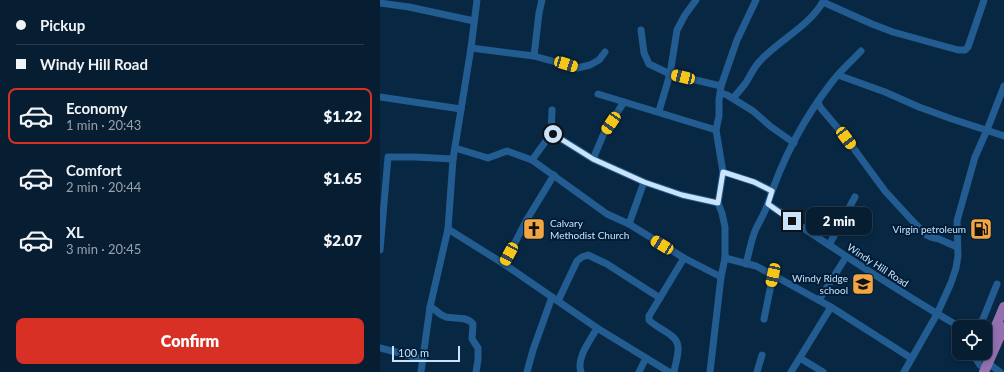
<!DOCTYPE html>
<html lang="en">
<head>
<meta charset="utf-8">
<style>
	:root { --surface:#061d32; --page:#142a3e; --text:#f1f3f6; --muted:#98a2ac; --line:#273b4d; --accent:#d93025 }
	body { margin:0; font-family:Lato,sans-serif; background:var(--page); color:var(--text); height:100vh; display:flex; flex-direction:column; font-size:15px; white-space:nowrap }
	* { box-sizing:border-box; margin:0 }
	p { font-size:13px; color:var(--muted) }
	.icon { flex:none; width:22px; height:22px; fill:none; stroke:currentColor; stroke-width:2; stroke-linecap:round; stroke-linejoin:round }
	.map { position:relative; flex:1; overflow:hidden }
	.side { display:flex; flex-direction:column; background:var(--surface); width:380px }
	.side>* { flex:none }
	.top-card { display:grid; align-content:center; height:88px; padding:0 16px; background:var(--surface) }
	.fabs { position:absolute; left:572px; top:320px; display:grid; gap:8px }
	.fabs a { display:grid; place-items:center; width:40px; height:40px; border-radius:8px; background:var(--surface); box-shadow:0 2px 6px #0003,0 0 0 1px var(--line); font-size:20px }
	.scale { position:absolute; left:12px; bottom:10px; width:68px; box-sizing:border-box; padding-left:4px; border:2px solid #cae2fa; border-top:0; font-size:11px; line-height:14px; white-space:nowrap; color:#cae2fa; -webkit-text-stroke:3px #001d37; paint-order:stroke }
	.end { position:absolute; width:18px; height:18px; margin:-9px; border:5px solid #cae2fa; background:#111; box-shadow:0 0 0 2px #111 }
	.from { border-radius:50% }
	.bubble { position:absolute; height:28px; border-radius:8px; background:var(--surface); box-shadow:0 2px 6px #0003,0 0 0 1px var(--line); font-size:13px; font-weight:800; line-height:28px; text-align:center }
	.car { position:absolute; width:12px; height:24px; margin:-12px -6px; border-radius:5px; box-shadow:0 0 3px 1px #0007; background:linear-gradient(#f5c518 24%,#345 0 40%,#f5c518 0 76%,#345 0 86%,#f5c518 0) }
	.top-card b { display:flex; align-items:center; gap:14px; height:38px; font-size:15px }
	.top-card b+b { border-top:1px solid var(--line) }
	.top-card i { width:10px; height:10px; background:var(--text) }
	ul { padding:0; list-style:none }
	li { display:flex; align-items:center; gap:12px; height:56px; margin:0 8px 6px; padding:0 8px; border:2px solid transparent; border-radius:8px }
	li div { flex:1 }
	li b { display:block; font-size:15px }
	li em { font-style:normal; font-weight:800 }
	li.selected { border-color:var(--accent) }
	li>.icon { width:36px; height:36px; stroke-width:1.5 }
	.action { display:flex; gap:8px; margin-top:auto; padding:8px 16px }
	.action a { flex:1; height:46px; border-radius:8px; background:var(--accent); color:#fff; font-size:16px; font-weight:800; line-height:46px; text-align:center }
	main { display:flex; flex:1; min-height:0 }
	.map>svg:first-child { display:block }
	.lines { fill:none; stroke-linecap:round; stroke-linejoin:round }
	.minor { stroke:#225c90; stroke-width:7 }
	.highway { stroke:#9370b0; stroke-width:10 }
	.route { stroke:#cae2fa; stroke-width:5 }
	.labels { text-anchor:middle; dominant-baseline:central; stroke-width:4; stroke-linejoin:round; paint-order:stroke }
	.poi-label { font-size:10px; fill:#cae2fa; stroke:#001d37; text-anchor:end }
	.street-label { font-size:10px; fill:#cae2fa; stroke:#001d37 }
</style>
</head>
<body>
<main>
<section class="side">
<div class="top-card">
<b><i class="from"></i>Pickup</b>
<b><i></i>Windy Hill Road</b>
</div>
<ul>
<li class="selected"><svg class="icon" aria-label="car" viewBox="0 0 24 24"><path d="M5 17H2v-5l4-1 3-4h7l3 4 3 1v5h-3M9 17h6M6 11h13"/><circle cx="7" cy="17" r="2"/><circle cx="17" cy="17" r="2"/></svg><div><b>Economy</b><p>1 min · 20:43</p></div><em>$1.22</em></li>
<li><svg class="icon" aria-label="car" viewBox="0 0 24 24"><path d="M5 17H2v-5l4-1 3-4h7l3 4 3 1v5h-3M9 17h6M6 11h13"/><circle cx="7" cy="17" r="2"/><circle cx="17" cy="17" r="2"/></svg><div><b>Comfort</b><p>2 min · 20:44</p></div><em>$1.65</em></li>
<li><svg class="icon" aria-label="car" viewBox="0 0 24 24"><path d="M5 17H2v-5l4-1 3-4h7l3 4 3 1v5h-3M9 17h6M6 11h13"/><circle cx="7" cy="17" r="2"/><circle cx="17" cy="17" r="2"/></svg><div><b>XL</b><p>3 min · 20:45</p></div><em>$2.07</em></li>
</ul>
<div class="action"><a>Confirm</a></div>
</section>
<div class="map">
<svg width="624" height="372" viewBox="0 0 624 372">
	<rect width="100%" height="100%" fill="#082742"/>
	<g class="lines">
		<g class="minor">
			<path d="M97,0L91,48L73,159L68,229L124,264L217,328L289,372"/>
			<path d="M443,2L492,24L513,32L578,50H585L588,47L604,0"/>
			<path d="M0,3L29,7L94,21"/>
			<path d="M261,30L264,53L269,64L290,74L341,86"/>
			<path d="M91,48L154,56L197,68L210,65L219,60L225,52"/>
			<path d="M154,56L159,13L162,0"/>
			<path d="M458,75L505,92L539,107L572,119L624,136"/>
			<path d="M341,93L347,95L373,111L390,126L414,143"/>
			<path d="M218,94L336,130"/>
			<path d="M0,97L81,109"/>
			<path d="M353,98C357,94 361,89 365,84C370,77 373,68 380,61C400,39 429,27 444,0"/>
			<path d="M438,101L440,107L466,138L505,191L527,215L545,234L551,237L559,239L577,247"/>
			<path d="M279,111L290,74L297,30L305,15L316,0"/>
			<path d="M171,134L172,110"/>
			<path d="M75,148L108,158L127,151L152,160L227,214L249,224L304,258L341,277"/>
			<path d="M213,159L224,133L244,102"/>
			<path d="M152,160L171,134H173L213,159L264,182L302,195L338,203"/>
			<path d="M343,172L374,182L392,191"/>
			<path d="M388,204C451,247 514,289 580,327"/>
			<path d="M249,224L264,182"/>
			<path d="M449,245L475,197"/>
			<path d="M0,250L8,157H35L73,159"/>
			<path d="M345,258L376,266L393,275L451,307L531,358"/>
			<path d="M124,264L146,221L174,175"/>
			<path d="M366,264C369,253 371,241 375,231C379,222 385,213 388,203C402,160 424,118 452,82C460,71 472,61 481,51"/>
			<path d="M439,300L466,257"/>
			<path d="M178,301L197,261L202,257L208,255L227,264L280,298"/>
			<path d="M50,307C58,310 58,315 66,317C75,319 87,316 93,324L92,339L98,348V360L96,372"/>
			<path d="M384,319L393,275"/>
			<path d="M597,327L603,319L617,284"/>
			<path d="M0,348L42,359"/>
			<path d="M592,353L600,365"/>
			<path d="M420,358L443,372"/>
			<path d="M608,363L620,372"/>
			<path d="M41,372L50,307L68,229"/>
			<path d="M147,372L153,350L172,297"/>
			<path d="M201,372C196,358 210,341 217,328"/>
			<path d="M259,372L266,358"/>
			<path d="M294,372C295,365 298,357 298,350C300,334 278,330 269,320V316L304,258"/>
			<path d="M330,372L341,277L345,258V227L342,213L338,203L343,172L336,130L339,116V100L341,86L357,40L376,0"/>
			<path d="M377,372L382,355"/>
			<path d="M411,372L451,307"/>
			<path d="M524,372L557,314L571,283L576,268L578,256L577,221L595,157L607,130L624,86"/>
		</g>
		<g class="highway">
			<path d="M605,352L624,307"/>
			<path d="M604,372L624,327"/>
		</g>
	</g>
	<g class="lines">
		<path class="route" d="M173,134L213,159L264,182L302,195L338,203L343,172L374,182L392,191L388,204L412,221"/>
	</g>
	<defs>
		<g id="church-square" transform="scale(1.15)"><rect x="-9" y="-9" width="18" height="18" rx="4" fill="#f2a541" stroke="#001d37"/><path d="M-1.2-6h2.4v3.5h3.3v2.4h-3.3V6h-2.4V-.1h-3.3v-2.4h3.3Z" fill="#111"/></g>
		<g id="fuel-square" transform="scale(1.15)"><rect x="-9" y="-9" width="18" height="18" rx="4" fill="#f2a541" stroke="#001d37"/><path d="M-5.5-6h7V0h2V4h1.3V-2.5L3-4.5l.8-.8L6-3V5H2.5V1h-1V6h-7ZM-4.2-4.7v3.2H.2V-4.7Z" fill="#111"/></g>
		<g id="school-square" transform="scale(1.15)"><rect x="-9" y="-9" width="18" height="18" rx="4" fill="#f2a541" stroke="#001d37"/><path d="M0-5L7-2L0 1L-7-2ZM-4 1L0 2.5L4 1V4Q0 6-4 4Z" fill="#111"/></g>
	</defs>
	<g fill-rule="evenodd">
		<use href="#church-square" x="154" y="229"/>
		<use href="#fuel-square" x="601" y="229"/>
		<use href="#school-square" x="483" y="284"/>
	</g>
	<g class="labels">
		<g class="poi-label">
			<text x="170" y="223" text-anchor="start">Calvary<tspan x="170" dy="12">Methodist Church</tspan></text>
			<text x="586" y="229">Virgin petroleum</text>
			<text x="468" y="278">Windy Ridge<tspan x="468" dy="12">school</tspan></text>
		</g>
		<g class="street-label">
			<text transform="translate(498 265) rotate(33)">Windy Hill Road</text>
		</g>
	</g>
</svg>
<div class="fabs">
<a><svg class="icon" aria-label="locate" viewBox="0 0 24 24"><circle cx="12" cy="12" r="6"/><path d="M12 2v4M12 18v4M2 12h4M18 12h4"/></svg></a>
</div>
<div class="scale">100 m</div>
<i class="end from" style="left:173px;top:134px"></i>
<i class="end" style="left:412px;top:221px"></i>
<div class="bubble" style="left:426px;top:207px;width:66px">2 min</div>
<i class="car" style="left:186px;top:64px;rotate:107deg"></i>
<i class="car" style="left:303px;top:77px;rotate:283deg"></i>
<i class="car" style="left:231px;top:123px;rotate:214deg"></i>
<i class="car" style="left:466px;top:138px;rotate:143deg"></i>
<i class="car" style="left:282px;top:245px;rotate:301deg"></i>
<i class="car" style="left:129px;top:254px;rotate:208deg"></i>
<i class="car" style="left:393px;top:275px;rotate:192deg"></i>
</div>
</main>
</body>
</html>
